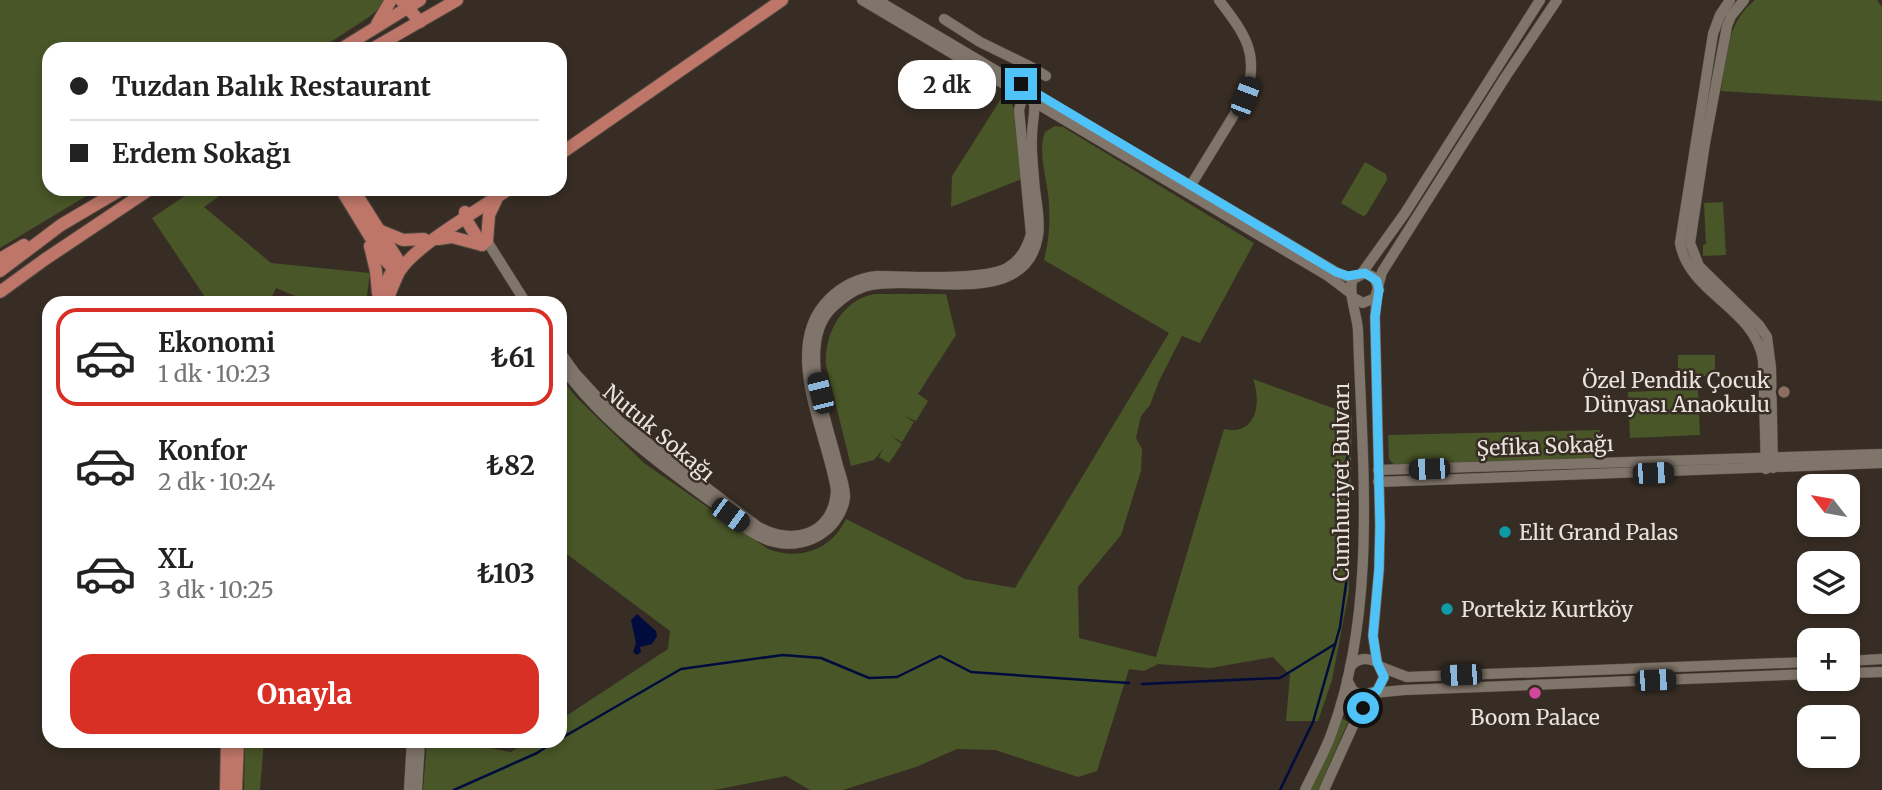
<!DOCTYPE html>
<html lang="tr">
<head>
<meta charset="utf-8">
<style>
	:root { --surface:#fff; --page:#f6f6f6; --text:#222; --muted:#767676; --line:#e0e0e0; --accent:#d93025 }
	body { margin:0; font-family:Merriweather,serif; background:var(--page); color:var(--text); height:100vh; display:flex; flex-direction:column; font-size:26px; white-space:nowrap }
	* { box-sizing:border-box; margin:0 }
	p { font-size:23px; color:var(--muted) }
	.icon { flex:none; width:38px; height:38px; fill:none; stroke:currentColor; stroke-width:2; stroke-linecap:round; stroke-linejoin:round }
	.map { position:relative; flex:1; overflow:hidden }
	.details { position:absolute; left:42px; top:296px; width:525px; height:452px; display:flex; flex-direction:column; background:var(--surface); border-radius:21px; box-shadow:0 4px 10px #0003 }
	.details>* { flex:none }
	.top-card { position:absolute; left:42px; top:42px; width:525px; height:154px; border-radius:21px; box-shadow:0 4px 10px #0003; display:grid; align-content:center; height:154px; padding:0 28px; background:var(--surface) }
	.needle { width:46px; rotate:301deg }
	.fabs { position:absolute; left:1797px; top:474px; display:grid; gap:14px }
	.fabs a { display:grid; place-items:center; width:63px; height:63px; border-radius:14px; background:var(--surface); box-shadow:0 4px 10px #0003; font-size:35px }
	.end { position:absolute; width:32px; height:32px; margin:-16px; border:9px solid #4fc3f7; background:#111; box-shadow:0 0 0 4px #111 }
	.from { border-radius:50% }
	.bubble { position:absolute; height:49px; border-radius:21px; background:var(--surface); box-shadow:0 4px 10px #0003; font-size:23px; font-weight:700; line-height:49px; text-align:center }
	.car { position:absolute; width:21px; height:42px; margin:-21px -10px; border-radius:9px; box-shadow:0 0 5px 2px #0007; background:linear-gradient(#222 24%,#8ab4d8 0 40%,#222 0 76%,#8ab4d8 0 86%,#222 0) }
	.top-card b { display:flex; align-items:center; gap:24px; height:66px; font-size:26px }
	.top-card b+b { border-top:2px solid var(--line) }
	.top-card i { width:18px; height:18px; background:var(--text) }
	ul { padding:12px 0 0; list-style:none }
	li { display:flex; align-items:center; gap:21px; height:98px; margin:0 14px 10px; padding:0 14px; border:4px solid transparent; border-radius:21px }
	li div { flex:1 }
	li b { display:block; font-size:26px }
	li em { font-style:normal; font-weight:700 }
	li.on { border-color:var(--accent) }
	li>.icon { width:63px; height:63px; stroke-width:1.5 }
	.cta { display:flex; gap:14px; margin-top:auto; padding:14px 28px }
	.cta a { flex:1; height:80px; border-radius:21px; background:var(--accent); color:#fff; font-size:28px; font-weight:700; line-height:80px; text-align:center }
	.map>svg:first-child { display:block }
	.green { fill:#495627 }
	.water { fill:#000c3d }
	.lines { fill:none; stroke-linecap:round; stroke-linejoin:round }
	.stream { stroke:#000c3d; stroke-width:2.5 }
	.minor-casing { stroke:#534b43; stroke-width:11 }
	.major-casing { stroke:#534b43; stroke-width:14 }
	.minor { stroke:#80756a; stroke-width:10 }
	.major { stroke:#be7669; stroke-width:12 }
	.route { stroke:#4fc3f7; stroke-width:9 }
	.education-dot { fill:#8d6e63; stroke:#372d24; stroke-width:2.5 }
	.culture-dot { fill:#0f9aa8; stroke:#372d24; stroke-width:2.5 }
	.hotel-dot { fill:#d1479c; stroke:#372d24; stroke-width:2.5 }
	.labels { text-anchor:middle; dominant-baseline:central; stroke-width:5; stroke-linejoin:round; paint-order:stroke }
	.poi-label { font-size:21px; fill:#e9e3dd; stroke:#372d24; text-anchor:start }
	.street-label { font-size:21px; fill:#e9e3dd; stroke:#372d24 }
</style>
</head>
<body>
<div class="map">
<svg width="1882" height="790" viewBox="0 0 1882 790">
	<rect width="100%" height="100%" fill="#372d24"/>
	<g class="green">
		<path d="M0,0H384L382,6L369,17L320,49H49V189H98L0,248Z"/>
		<path d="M1755,0H1877L1882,7V101L1721,91C1726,58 1726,23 1755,0Z"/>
		<path d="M1004,94L1013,106L1022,179L951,207L952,176Z"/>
		<path d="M1055,126L1063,127L1254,243L1200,343L1182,336L1159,381L1150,405L1141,416L1136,438L1142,449L1141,471L1121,535L1078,587L1079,638L1156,657L1224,429C1256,436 1262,403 1253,379L1352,415L1349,591L1332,680L1318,721H1286L1290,675L1273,657L1211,668L1158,664L1144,671L1129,669L1097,771L1078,777L995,750L957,749L916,767L843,790H810L786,776L714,790H423L427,740H444L511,752L529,740H560V720L668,649L670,631L560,549V377L577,398L644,463L768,549C800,561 831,550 846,519L965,579L1015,588L1169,333L1044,260C1049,241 1050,224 1049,204C1048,182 1037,153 1045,132Z"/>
		<path d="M1365,162L1386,174L1387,180L1366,215L1363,216L1341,203Z"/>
		<path d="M195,189H229L204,207L271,263L370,273L366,303H312L276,288L269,303H209L152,218Z"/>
		<path d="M1723,202L1726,255L1703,256V245L1706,244L1704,203Z"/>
		<path d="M874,294H946L956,335L918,394L928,401L916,421L904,416L914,422L902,442L891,436L902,444L889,463L879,457L883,449L874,460L851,466L826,365C824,334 842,300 874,294Z"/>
		<path d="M1715,355V376H1678V355Z"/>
		<path d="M1698,389L1700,435L1630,438L1628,392Z"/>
		<path d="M1600,430L1601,449L1596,458L1396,467L1389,459L1388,435Z"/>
		<path d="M1341,718L1348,722L1318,790H1310Z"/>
		<path d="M245,740H264L260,790H244Z"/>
	</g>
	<path class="water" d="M637,614L656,631L657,636L652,644L640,647L641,652L637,655L633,652L636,643L631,620Z"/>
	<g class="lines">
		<g class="stream">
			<path d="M1142,684L1280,678L1335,644"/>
			<path d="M560,739L681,669L783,655L821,658L869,678L897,677L940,656L971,672L1129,683"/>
			<path d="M454,790L537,753L557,740"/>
			<path d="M1280,790L1313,722L1340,627L1347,577V459L1350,447"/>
		</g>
		<g class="minor-casing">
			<g id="minor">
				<path d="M862,0L1328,276L1349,292"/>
				<path d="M877,0L1336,272L1348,277L1356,276"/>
				<path d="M1730,0L1720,15L1713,34L1680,243C1689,294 1755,308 1763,360L1766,469"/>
				<path d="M1744,0L1731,16L1727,26L1705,143L1690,243L1699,266L1759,325L1767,337L1771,368L1773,468"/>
				<path d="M944,19L980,42L1031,67L1046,76"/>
				<path d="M1191,185L1245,97C1261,54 1244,33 1219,0"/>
				<path d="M487,241L526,303"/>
				<path d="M1362,273L1405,213L1540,0"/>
				<path d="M1352,297L1363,303L1375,298L1382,272L1506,76L1557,0"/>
				<path d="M560,352L575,373L619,421L757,526C792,547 834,535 836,490C827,432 780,347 829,299C842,286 859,278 877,276C907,276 983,281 1007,268C1020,261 1027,248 1031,234L1019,110L1023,95L1031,90"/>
				<path d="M560,364C603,423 658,463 716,505C733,518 753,537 774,542C791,546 810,543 824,532C834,525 844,510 845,497C845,486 841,475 838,466C828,423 796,345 831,309C843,297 855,288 871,285C921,274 1026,310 1038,236C1041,217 1035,198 1034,179C1033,165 1031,151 1032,136C1032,120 1038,105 1031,90"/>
				<path d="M1378,470L1882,454"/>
				<path d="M1378,482L1882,463"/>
				<path d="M1848,661L1882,659"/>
				<path d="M1350,667C1357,658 1367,657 1377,662"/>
				<path d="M1381,667L1407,677L1810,662"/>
				<path d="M1848,673L1882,672"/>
				<path d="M1347,680L1353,691L1362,695L1377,691L1384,677L1377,662L1373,636L1379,570L1380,525L1375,317L1377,295"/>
				<path d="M1373,693L1404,690L1810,674"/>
				<path d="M409,790L412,740"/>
				<path d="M417,790L420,740"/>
				<path d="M1305,790C1314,771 1325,752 1332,732C1378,606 1362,462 1358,330C1357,315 1347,290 1353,279L1365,273L1374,277L1379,290"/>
				<path d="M1324,790L1367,695"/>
			</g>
		</g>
		<g class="major-casing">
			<g id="major">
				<path d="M401,0L420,22"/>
				<path d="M377,24L391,0"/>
				<path d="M341,49L420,0"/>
				<path d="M372,49L457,0"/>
				<path d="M560,154L782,0"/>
				<path d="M341,189L383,258L393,268L401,269"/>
				<path d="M353,189L398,260L401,269"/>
				<path d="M465,212V218L482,245"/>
				<path d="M381,231L403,240L424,239"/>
				<path d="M438,239L452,237L482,245"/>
				<path d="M487,241L489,215L497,198"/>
				<path d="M370,246L376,271L378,293"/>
				<path d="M0,259L24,245"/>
				<path d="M0,271L61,225L122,189"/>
				<path d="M0,292L44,260L150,189"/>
				<path d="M376,303L395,265"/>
				<path d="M386,303C390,293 394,282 399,272C414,246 482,208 509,189"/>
				<path d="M226,790L227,740"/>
				<path d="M236,790L238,740"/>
			</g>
		</g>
		<use href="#minor" class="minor"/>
		<use href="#major" class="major"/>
	</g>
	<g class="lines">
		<path class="route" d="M1021,84L1336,272L1348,276L1365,273L1377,281L1379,290L1375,317L1380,526L1379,569L1373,636L1377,662L1384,677L1377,691L1367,695L1363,708"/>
	</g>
	<circle class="education-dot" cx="1784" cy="392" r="7"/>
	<g class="culture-dot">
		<circle cx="1505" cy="532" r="7"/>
		<circle cx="1447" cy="609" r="7"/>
	</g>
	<circle class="hotel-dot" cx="1535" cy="693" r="7"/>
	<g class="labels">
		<g class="poi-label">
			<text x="1770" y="380" text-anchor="end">Özel Pendik Çocuk<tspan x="1770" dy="24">Dünyası Anaokulu</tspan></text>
			<text x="1519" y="532">Elit Grand Palas</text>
			<text x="1461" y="609">Portekiz Kurtköy</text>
			<text x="1535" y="717" text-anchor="middle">Boom Palace</text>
		</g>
		<g class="street-label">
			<text transform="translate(659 433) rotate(40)">Nutuk Sokağı</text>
			<text transform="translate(1545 446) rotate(-2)">Şefika Sokağı</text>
			<text transform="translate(1341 482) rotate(-90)">Cumhuriyet Bulvarı</text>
		</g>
	</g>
</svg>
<div class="fabs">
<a><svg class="needle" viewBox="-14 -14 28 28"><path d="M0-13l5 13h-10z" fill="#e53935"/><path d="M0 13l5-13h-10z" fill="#767676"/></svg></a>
<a><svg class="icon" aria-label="layers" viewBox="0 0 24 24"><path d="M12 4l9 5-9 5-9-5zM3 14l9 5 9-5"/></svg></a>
<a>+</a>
<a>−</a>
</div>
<i class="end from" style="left:1363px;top:708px"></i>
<i class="end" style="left:1021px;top:84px"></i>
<div class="bubble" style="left:898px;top:60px;width:98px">2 dk</div>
<i class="car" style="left:1245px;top:97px;rotate:21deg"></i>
<i class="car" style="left:820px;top:393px;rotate:346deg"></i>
<i class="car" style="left:1429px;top:469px;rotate:268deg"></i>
<i class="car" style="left:1653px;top:473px;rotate:88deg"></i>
<i class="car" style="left:730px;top:515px;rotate:126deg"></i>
<i class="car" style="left:1461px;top:675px;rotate:268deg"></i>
<i class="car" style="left:1655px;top:680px;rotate:88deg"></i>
<div class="top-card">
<b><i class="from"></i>Tuzdan Balık Restaurant</b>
<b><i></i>Erdem Sokağı</b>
</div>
<section class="details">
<ul>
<li class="on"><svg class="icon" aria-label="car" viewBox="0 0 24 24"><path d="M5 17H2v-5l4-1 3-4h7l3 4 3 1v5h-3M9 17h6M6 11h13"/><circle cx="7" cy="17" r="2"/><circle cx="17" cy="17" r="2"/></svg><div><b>Ekonomi</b><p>1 dk · 10:23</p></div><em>₺61</em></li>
<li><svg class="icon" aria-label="car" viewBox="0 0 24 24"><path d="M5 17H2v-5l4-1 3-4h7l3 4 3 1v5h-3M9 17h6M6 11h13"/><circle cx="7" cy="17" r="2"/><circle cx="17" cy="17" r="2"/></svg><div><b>Konfor</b><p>2 dk · 10:24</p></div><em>₺82</em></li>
<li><svg class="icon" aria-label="car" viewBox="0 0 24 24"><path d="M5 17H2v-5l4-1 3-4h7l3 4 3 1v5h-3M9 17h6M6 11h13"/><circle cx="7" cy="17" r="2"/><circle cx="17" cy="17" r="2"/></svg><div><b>XL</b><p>3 dk · 10:25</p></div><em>₺103</em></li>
</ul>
<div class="cta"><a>Onayla</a></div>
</section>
</div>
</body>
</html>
